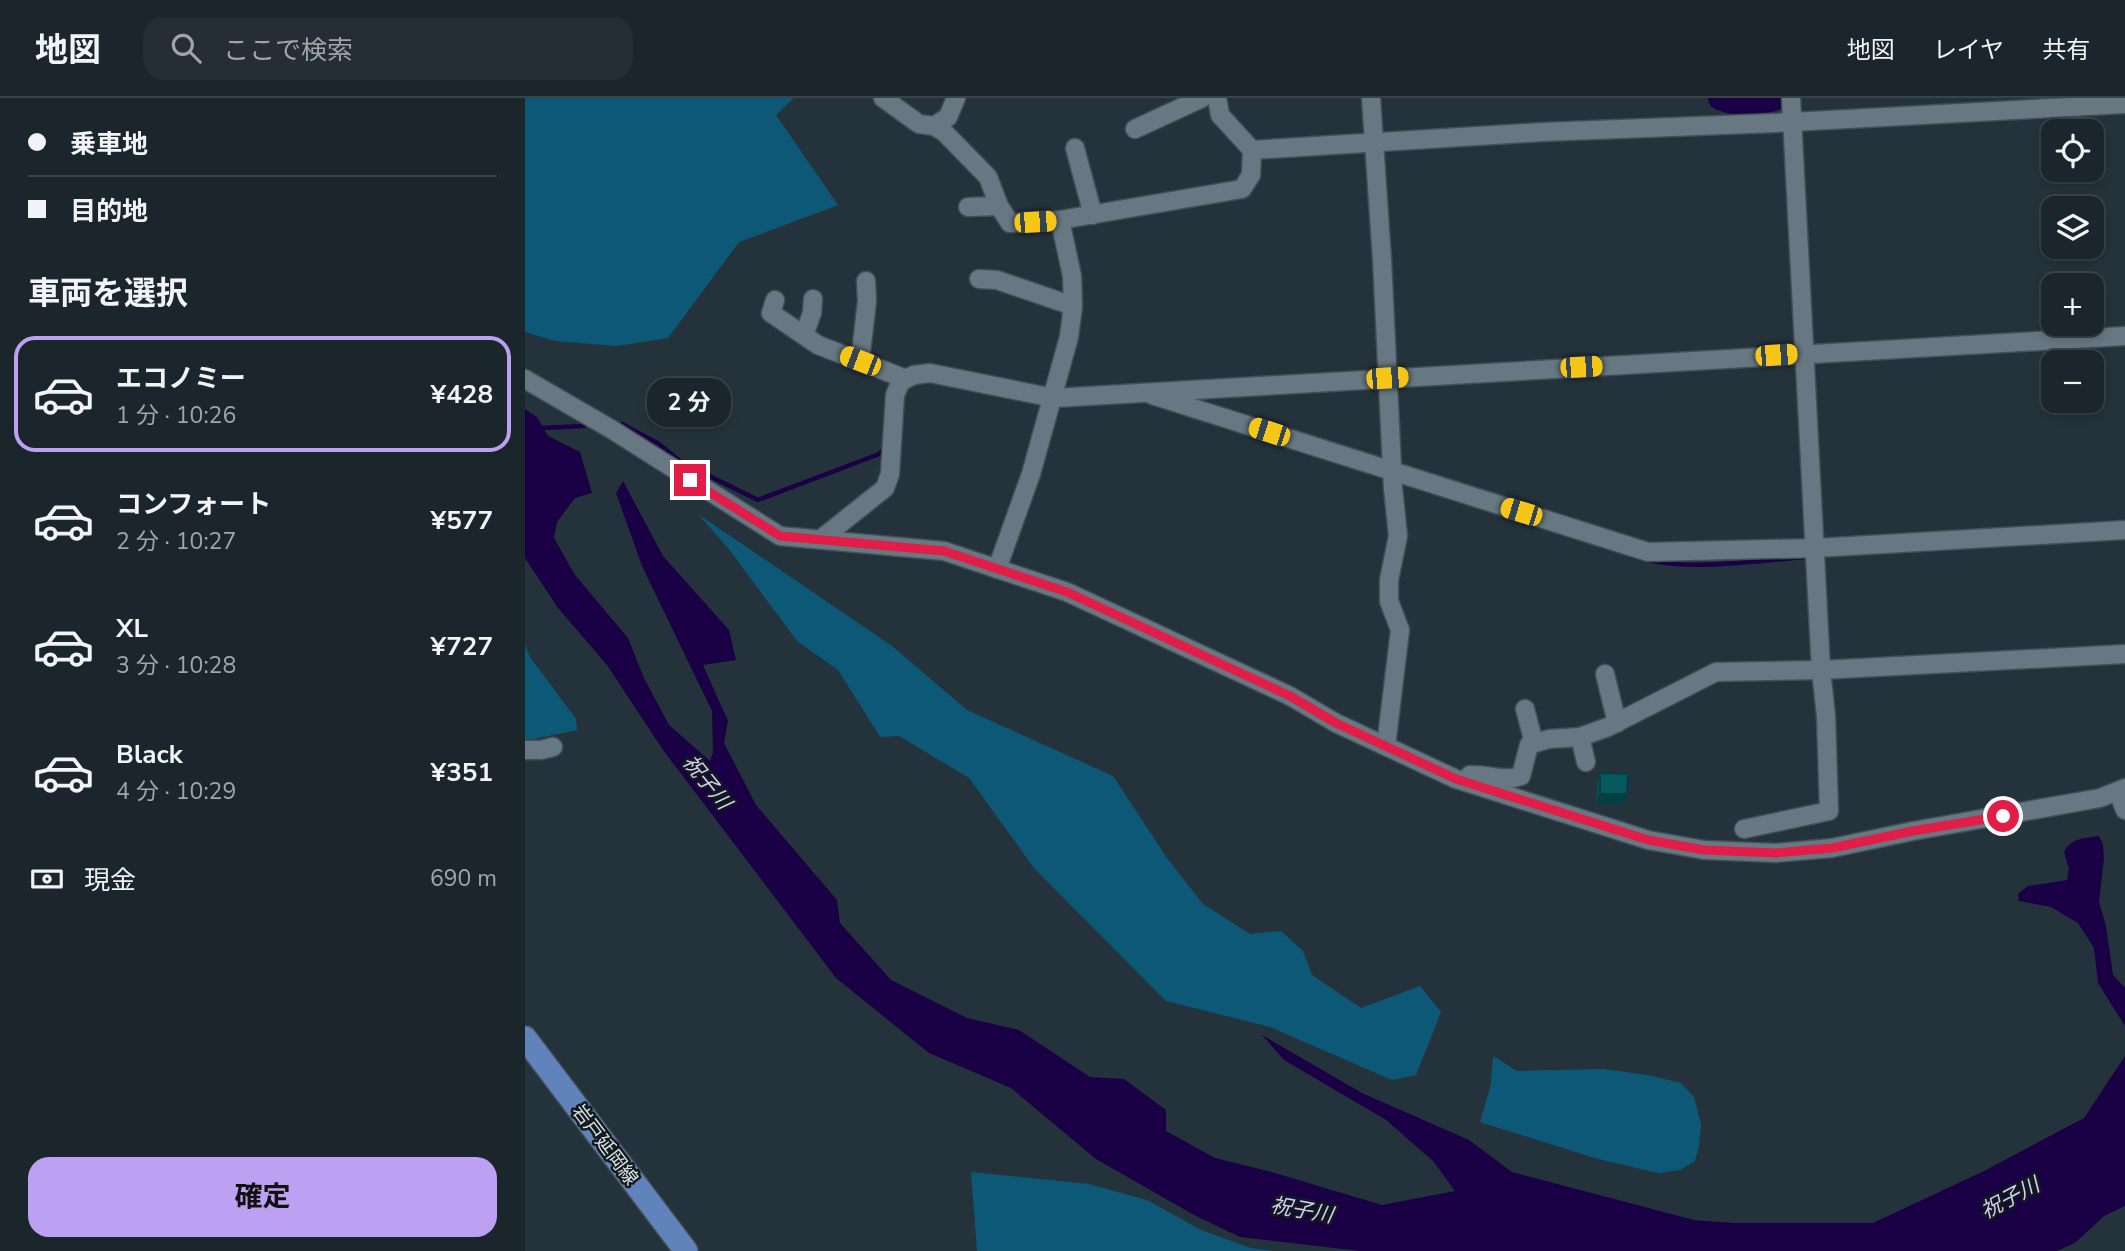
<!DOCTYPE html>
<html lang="ja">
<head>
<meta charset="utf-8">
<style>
	:root { --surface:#1b262c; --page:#242e34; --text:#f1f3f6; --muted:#a0a5a9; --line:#394348; --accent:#bca0f2 }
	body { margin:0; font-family:"Nunito Sans","Noto Sans JP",sans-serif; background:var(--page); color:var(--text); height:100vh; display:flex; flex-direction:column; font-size:26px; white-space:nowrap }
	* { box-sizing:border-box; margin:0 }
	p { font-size:23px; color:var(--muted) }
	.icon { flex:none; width:38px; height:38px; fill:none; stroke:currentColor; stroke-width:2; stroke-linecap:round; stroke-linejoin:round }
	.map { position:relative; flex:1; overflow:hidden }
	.drawer { display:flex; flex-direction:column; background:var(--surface); width:525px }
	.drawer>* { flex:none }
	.top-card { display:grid; align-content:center; height:154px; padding:0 28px; background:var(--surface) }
	.buttons { position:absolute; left:1516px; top:21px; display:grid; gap:14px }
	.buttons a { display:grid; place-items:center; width:63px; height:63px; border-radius:14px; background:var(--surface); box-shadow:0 4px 10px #0003,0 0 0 2px var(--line); font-size:35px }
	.end { position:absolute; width:32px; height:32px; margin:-16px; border:9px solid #e11d48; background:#fff; box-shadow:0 0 0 4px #fff }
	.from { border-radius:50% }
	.bubble { position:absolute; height:49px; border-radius:21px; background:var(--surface); box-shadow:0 4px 10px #0003,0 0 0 2px var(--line); font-size:23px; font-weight:700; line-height:49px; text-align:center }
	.car { position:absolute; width:21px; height:42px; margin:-21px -10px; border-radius:9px; box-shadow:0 0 5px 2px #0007; background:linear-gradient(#f5c518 24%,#345 0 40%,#f5c518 0 76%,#345 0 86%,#f5c518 0) }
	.top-card b { display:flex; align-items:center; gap:24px; height:66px; font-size:26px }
	.top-card b+b { border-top:2px solid var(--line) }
	.top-card i { width:18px; height:18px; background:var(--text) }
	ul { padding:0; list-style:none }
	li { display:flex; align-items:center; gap:21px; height:116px; margin:0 14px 10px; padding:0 14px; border:4px solid transparent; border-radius:21px }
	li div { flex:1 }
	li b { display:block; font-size:26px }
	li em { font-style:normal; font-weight:700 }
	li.on { border-color:var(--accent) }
	li>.icon { width:63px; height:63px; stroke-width:1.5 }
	h2 { padding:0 28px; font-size:32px; line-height:84px }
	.pay { display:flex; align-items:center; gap:18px; height:77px; padding:0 28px; font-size:26px }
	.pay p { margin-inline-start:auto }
	.button { display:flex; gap:14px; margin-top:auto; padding:14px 28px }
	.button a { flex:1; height:80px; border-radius:21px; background:var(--accent); color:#111; font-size:28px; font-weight:700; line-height:80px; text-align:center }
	header { display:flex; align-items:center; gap:42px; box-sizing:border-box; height:98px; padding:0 35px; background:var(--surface); border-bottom:2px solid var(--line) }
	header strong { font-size:33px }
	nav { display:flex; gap:38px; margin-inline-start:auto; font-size:24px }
	.search { width:490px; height:63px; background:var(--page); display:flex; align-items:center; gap:18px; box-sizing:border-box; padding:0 24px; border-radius:21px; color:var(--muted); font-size:26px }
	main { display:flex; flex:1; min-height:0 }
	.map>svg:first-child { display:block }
	.green { fill:#0e5877 }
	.water { fill:#1a0044 }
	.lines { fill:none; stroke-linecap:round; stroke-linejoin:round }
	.stream { stroke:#1a0044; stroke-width:4.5 }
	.river { stroke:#1a0044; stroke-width:24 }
	.minor-casing { stroke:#424f56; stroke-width:21 }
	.major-casing { stroke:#424f56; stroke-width:26 }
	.minor { stroke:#687882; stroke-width:18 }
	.major { stroke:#6083bc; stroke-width:23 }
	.wall { fill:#064d53 }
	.shaded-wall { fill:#053e43 }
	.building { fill:#075960; stroke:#053e43; stroke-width:2 }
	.route { stroke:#e11d48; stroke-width:9 }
	.labels { text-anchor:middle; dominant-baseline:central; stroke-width:5; stroke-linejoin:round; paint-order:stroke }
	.street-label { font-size:19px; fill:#dbe4ea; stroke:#131a1e }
	.water-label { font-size:21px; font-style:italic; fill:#d3cef8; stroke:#131a1e }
</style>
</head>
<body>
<header>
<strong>地図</strong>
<div class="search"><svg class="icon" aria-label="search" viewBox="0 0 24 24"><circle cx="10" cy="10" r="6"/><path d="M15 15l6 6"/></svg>ここで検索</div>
<nav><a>地図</a><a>レイヤ</a><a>共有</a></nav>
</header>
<main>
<section class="drawer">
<div class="top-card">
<b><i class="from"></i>乗車地</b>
<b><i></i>目的地</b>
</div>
<h2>車両を選択</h2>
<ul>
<li class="on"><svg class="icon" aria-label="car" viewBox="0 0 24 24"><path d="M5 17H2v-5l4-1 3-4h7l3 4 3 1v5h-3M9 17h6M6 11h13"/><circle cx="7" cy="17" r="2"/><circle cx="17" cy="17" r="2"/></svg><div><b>エコノミー</b><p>1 分 · 10:26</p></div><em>¥428</em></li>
<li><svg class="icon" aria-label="car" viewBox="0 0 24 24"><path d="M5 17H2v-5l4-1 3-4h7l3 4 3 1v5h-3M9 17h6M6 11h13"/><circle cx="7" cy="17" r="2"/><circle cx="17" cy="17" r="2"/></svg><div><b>コンフォート</b><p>2 分 · 10:27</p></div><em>¥577</em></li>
<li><svg class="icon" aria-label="car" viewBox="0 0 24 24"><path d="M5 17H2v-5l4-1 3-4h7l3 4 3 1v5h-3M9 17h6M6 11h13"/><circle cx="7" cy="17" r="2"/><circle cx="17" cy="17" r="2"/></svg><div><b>XL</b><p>3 分 · 10:28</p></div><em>¥727</em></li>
<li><svg class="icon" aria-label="car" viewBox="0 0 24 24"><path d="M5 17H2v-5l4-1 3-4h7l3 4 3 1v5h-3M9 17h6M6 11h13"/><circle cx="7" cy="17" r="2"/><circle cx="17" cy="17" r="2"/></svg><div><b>Black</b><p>4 分 · 10:29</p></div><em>¥351</em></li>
</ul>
<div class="pay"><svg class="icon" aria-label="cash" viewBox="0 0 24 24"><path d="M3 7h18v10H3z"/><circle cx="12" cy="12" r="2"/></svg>現金<p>690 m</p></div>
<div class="button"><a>確定</a></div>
</section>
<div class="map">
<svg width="1600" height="1153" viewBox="0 0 1600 1153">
	<rect width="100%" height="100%" fill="#24333b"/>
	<g class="green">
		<path d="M0,0H269L251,17L313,107L214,144L143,240L92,248L30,243L0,234Z"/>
		<path d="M173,416L367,548L442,612L588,678L642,760L678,806L725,836L756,833L778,853L787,877L836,910L895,888L916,914L891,977L867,982L745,929L641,903L509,770L444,680L374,638L355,639L313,572L272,543L203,450Z"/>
		<path d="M0,547L5,559L51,621L52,632L0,643Z"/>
		<path d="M968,958L992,973L1079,971L1122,977L1156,985L1169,999L1176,1026L1174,1048L1170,1063L1155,1072L1133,1075L1073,1061L955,1024L966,986Z"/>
		<path d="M446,1074L564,1086L622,1102L676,1132L726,1150L749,1153H452Z"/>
	</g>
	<g class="water">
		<path d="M0,311L12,319L23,338L55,354L67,395L50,400L32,424L29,440L50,477L103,540L119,580L144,627L185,663L188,654L187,613L117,468L91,395L98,383L138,458L204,532L211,562L178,567L203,623L199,645L231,707L312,802L315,825L366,882L442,920L494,932L565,979L599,981L641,1012V1033L690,1060L743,1073L857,1107L930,1093L908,1063L861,1022L759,962L737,937L837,995L944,1042L987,1074L1169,1122L1208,1125H1348L1459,1073L1559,1020L1600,958V1108L1579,1118L1550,1145L1532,1153H835L715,1139L669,1117L571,1061L486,990L404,955L311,880L138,652L82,567L33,510L0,460Z"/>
		<path d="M1574,738L1578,746L1579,761L1574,804L1581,828L1588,877L1600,890V928L1573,885L1569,850L1553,825L1526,809L1494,803L1493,796L1503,788L1542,782L1544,771L1539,754C1546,740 1560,740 1574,738Z"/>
	</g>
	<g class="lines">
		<g class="stream">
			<path d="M97,326L134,346L156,364L233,402L341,361L354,356L360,350"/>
			<path d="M15,330L59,328"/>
			<path d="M1102,456C1154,476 1225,463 1281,459"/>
		</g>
		<path class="river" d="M1195,0C1212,8 1233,6 1251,0"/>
		<g class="minor-casing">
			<g id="minor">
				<path d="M358,0L394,26L409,28L419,34L463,79L474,108L485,125L535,122"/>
				<path d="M846,0L857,161L868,390L873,438L864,482V503L875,532L861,648"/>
				<path d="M409,28L423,19L431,0"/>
				<path d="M610,31L677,0"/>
				<path d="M550,50L568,117"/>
				<path d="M727,52L1018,34L1250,25L1600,6"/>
				<path d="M443,109L474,108"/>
				<path d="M454,181L472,182L548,208"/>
				<path d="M250,202L246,215L293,247L381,281"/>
				<path d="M279,237L287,215L288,201"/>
				<path d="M335,263L342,203L341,183"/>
				<path d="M0,281L86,331L255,438L419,453L542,494L765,598L811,625L931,681L1123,742L1179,752L1251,755L1307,750L1388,733L1575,700L1600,690"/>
				<path d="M627,297L1123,454L1291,450L1600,432"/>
				<path d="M296,441L360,390L365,376L370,297L376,283L389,277L405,275L529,300L1600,238"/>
				<path d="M472,471L506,376L544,239L548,208L547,178L535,122L717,91L726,77L727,52L695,17L692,0"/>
				<path d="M1080,576L1092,625"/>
				<path d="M1000,611L1009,645"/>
				<path d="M1055,639L1061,664"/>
				<path d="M0,652H16L28,649"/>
				<path d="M941,681L945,677C963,676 979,684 996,678L1004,647L1024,641L1055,639L1083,629L1191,574L1296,572L1600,556"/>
				<path d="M1593,694L1600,712"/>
				<path d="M1219,731L1304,713L1301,618L1296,572L1266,0"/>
			</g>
		</g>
		<g class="major-casing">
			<path id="major" d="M0,940L161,1153"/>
		</g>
		<use href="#minor" class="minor"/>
		<use href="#major" class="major"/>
	</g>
	<path class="wall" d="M1075,675L1102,696L1099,706L1071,705L1072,685Z"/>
	<path class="shaded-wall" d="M1075,696H1102L1099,706L1071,705Z"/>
	<path class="building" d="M1075,675L1103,676L1102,696H1075Z"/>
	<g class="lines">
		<path class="route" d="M165,382L255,438L419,453L542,494L765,598L811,625L931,681L1123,742L1179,752L1251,755L1307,750L1388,733L1478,718"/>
	</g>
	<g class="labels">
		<g class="street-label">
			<text transform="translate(80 1047) rotate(53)">岩戸延岡線</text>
		</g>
		<g class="water-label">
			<text transform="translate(182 684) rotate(51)">祝子川</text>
			<text transform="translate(1485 1100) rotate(-28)">祝子川</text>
			<text transform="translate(777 1112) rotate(10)">祝子川</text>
		</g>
	</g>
</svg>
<div class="buttons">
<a><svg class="icon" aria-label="locate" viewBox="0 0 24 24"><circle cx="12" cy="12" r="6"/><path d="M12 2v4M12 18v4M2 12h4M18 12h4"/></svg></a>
<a><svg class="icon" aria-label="layers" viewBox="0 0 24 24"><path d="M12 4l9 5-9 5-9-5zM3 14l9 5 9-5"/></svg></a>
<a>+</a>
<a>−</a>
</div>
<i class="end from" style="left:1478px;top:718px"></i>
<i class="end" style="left:165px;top:382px"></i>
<div class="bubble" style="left:122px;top:280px;width:84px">2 分</div>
<i class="car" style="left:510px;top:124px;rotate:87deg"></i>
<i class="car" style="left:1251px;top:257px;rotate:86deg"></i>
<i class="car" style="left:335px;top:263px;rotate:291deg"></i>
<i class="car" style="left:1056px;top:269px;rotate:87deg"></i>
<i class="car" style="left:862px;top:280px;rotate:86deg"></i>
<i class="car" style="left:744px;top:334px;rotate:288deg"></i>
<i class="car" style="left:996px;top:414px;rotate:287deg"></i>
</div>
</main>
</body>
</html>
